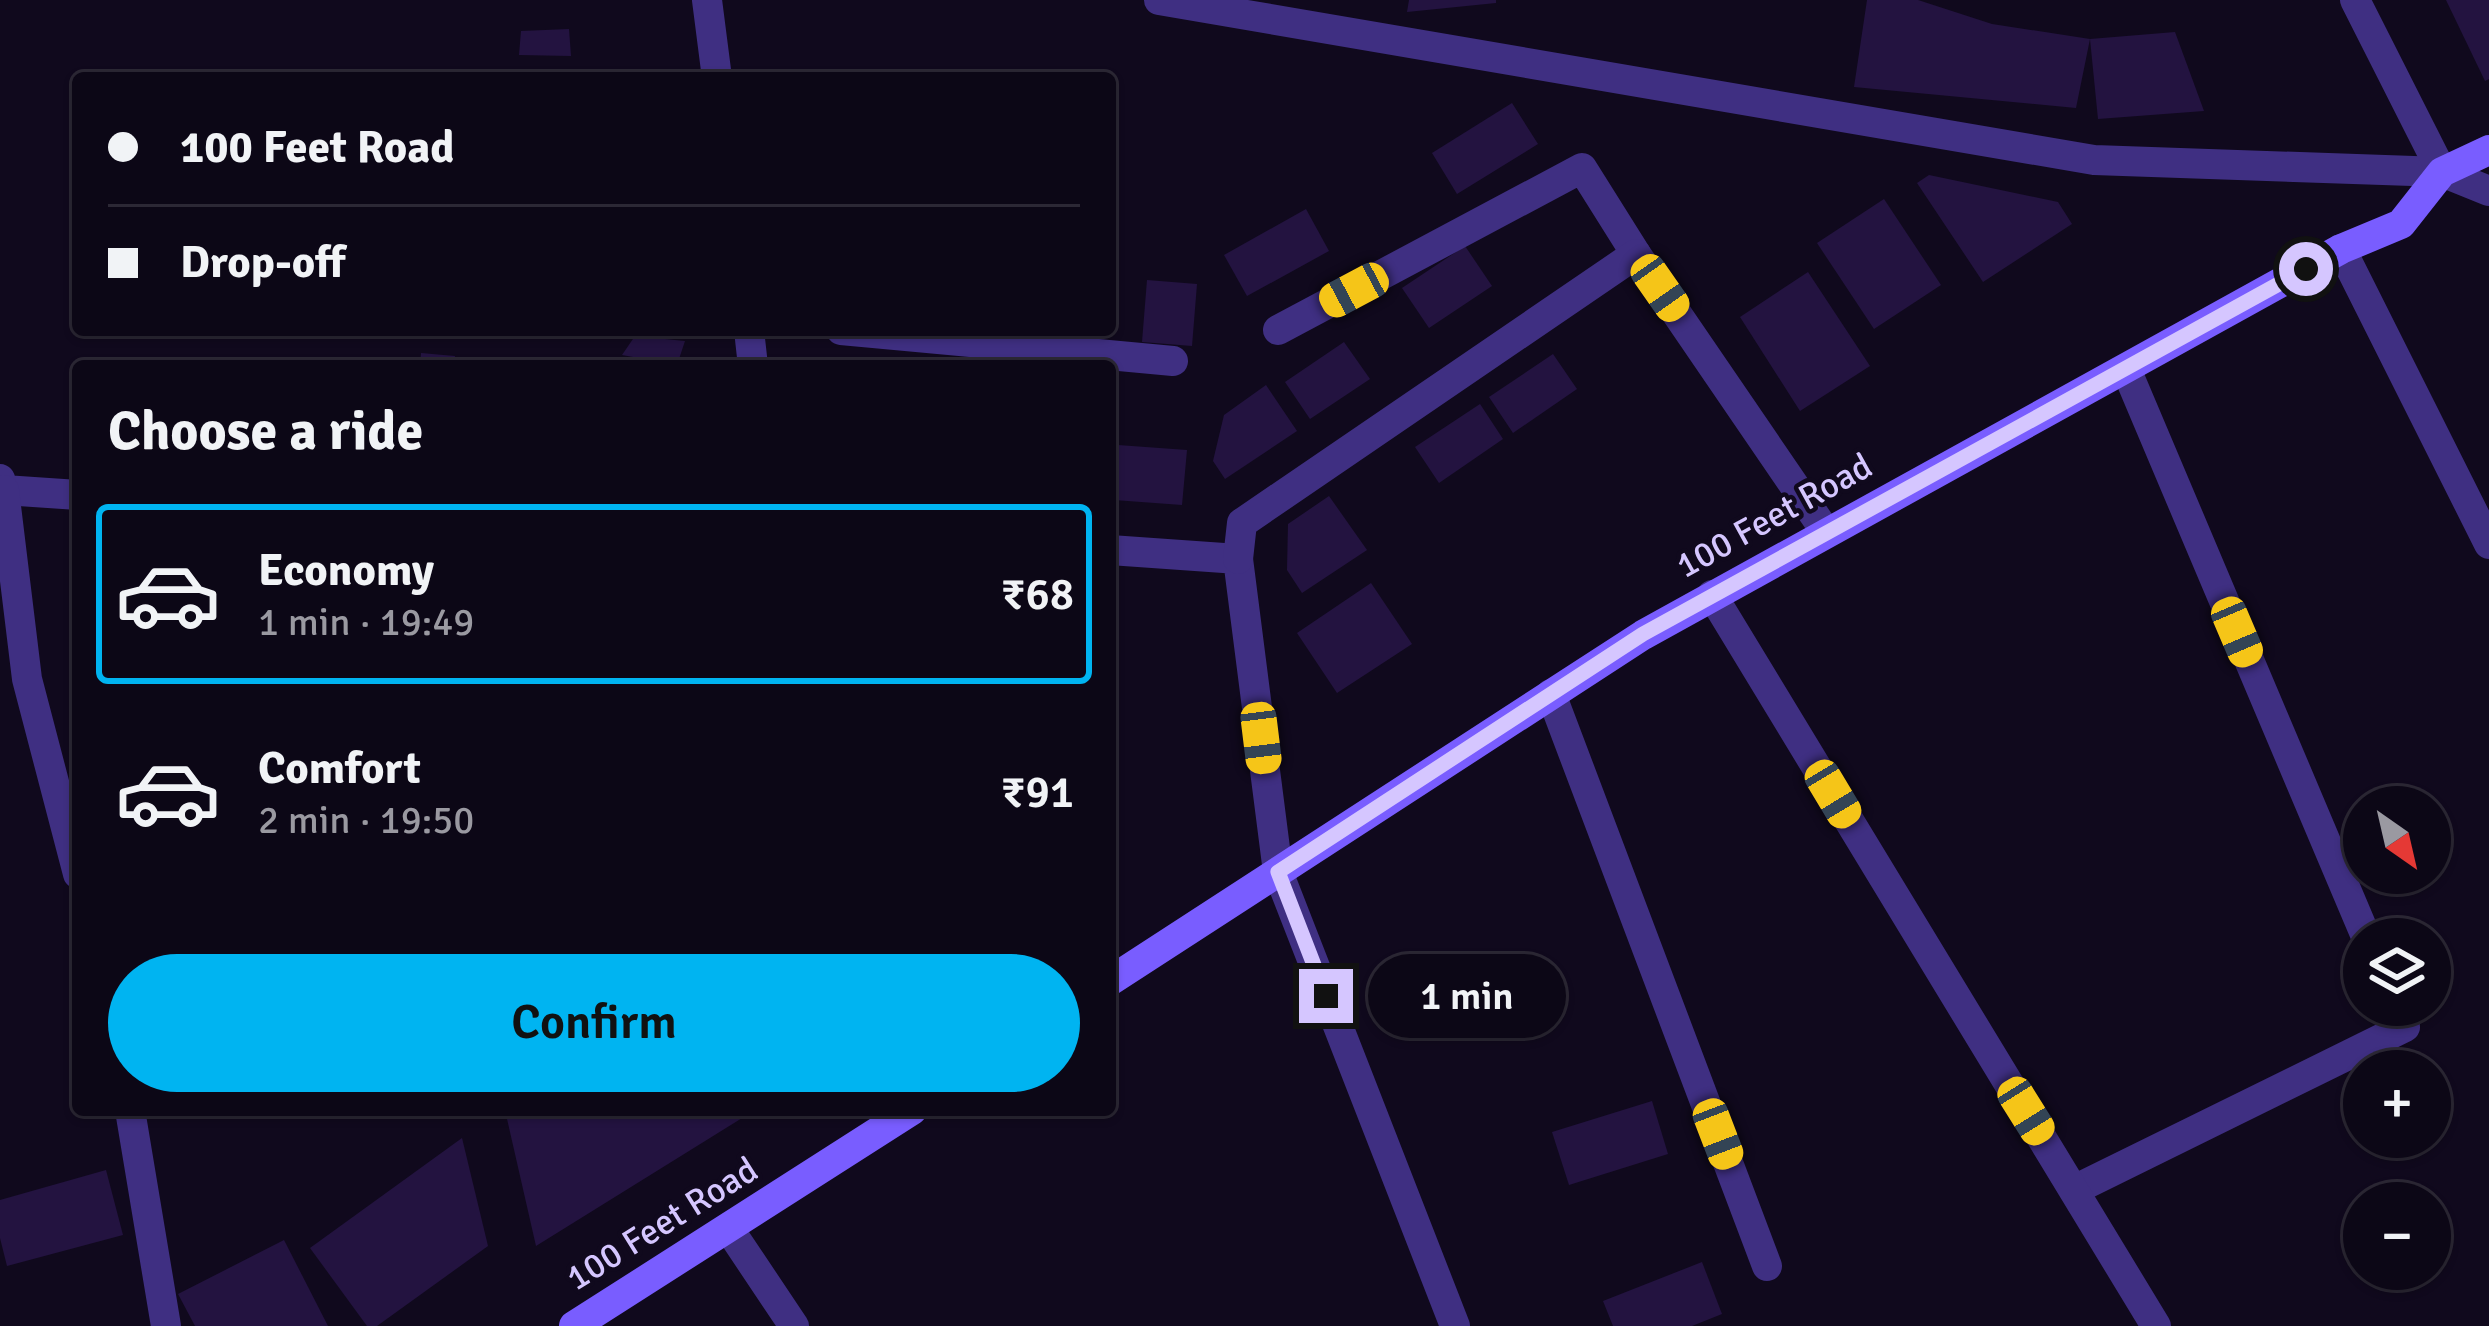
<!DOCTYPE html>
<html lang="en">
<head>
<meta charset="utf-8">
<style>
	:root { --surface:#0c0716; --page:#1a1523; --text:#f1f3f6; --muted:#9a99a1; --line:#2c2835; --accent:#00b4f1 }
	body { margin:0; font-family:Signika,sans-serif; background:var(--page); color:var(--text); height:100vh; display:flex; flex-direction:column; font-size:45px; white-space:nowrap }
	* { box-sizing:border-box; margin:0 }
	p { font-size:39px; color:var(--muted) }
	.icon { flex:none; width:66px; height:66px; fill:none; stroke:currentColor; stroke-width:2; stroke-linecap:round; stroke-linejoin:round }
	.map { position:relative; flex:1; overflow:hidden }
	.side { position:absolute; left:72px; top:360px; width:1044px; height:756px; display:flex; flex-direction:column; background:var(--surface); border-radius:12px; box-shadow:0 3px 9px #0004,0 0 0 3px var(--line) }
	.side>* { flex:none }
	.guide { position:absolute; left:72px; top:72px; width:1044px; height:264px; border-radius:12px; box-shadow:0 3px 9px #0004,0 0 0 3px var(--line); display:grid; align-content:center; height:264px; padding:0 36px; background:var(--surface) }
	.needle { width:78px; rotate:146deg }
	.tools { position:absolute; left:2343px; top:786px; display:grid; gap:24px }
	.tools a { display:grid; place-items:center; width:108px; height:108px; border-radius:50%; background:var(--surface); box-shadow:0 3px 9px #0004,0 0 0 3px var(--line); font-size:60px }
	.end { position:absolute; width:54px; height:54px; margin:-27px; border:15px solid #d5c6ff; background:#111; box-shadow:0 0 0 6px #111 }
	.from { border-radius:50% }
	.bubble { position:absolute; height:84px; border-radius:42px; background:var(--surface); box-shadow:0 3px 9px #0004,0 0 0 3px var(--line); font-size:39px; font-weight:600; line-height:84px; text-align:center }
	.car { position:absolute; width:36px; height:72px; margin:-36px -18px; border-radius:15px; box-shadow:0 0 9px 3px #0007; background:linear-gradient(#f5c518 24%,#345 0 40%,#f5c518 0 76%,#345 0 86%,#f5c518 0) }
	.guide b { display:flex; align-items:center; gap:42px; height:114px; font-size:45px }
	.guide b+b { border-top:3px solid var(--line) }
	.guide i { width:30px; height:30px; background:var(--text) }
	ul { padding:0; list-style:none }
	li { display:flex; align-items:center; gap:36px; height:180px; margin:0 24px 18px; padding:0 12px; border:6px solid transparent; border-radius:12px }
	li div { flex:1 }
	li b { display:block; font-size:45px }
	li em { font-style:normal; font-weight:600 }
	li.selected { border-color:var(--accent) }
	li>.icon { width:108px; height:108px; stroke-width:1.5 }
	h2 { padding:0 36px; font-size:54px; line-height:144px }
	.action { display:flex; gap:24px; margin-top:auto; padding:24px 36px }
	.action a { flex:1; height:138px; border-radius:72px; background:var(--accent); color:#111; font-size:48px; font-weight:600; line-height:138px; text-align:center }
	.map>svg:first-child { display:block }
	.building { fill:#231340 }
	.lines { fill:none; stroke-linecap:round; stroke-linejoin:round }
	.minor { stroke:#3f2f82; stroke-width:30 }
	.tertiary { stroke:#3f2f82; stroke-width:30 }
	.secondary { stroke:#795dff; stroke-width:30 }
	.route { stroke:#d5c6ff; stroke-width:15 }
	.labels { text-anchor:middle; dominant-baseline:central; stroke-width:9; stroke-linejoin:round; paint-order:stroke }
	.street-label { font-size:36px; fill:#d5c6ff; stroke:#10091d }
</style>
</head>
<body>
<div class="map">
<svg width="2489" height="1326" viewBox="0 0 2489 1326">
	<rect width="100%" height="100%" fill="#10091d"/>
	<g class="building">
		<path d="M1409,0H1496V3L1407,12Z"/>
		<path d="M1867,0H1918L1992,24L2090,39L2076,108L1854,87Z"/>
		<path d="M2446,0H2489V79L2485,81Z"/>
		<path d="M569,29L571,56L519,55L521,31Z"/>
		<path d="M2175,32L2204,111L2098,119L2090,39Z"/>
		<path d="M1512,103L1538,144L1457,194L1432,153Z"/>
		<path d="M1929,175L2058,202L2072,224L1983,282L1917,183Z"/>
		<path d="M1884,199L1941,285L1874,329L1817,243Z"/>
		<path d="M1306,209L1329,251L1247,296L1224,255Z"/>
		<path d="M1465,246L1492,286L1429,328L1402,288Z"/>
		<path d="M1808,272L1870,366L1800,411L1740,317Z"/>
		<path d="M1147,280L1197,284L1192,346L1142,342Z"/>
		<path d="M635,336L685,341L677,365L622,355Z"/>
		<path d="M1344,342L1370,379L1310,419L1285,382Z"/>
		<path d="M421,353L455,356L454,366H420Z"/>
		<path d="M1553,354L1577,389L1513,433L1489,397Z"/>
		<path d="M1266,385L1297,431L1225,479L1213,461L1224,415Z"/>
		<path d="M1480,404L1503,439L1439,483L1415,447Z"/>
		<path d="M1118,445L1187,450L1182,505L1114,500Z"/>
		<path d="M1329,496L1367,550L1302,593L1287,570L1288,524Z"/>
		<path d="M1371,583L1412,644L1337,693L1297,633Z"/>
		<path d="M1652,1101L1668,1154L1569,1185L1552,1132Z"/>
		<path d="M505,1110H755L536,1246Z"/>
		<path d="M462,1138L488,1246L377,1326H367L310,1248Z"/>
		<path d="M106,1170L123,1235L7,1266L0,1238V1200Z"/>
		<path d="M284,1240L328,1326H195L178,1294Z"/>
		<path d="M1702,1262L1722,1314L1692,1326H1613L1603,1301Z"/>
	</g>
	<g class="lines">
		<g class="minor">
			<path d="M707,0L717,78"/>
			<path d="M1159,0L2094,160L2442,172L2489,191"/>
			<path d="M2355,0L2442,172"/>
			<path d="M2341,249L2489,544"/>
			<path d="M749,330L753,366"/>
			<path d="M841,330L1173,361"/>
			<path d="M1278,330L1582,168L1636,254"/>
			<path d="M2126,369L2367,939"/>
			<path d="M0,479L4,490L78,495"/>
			<path d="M4,490L27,679L78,874"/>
			<path d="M1110,550L1238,559L1278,872L1455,1326"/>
			<path d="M1238,559L1242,523L1636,254L1826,532"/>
			<path d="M1551,694L1767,1266"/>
			<path d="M130,1110L166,1326"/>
			<path d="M2074,1190L2405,1027L2395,1005"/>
			<path d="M729,1229L794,1326"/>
		</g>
		<path class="tertiary" d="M1712,595L2156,1326"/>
		<g class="secondary">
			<path d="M1110,981L1643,635L2341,249L2401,224L2442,172L2489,150"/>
			<path d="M574,1326L912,1110"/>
		</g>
	</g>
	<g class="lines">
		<path class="route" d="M1326,996L1278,872L1643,634L2306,269"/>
	</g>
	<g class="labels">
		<g class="street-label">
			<text transform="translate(1774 516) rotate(-29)">100 Feet Road</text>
			<text transform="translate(662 1224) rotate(-32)">100 Feet Road</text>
		</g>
	</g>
</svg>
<div class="tools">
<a><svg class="needle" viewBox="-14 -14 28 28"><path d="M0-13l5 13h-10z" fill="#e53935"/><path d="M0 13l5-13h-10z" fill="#9a99a1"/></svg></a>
<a><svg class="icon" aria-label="layers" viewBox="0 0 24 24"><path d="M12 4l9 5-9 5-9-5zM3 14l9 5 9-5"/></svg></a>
<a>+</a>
<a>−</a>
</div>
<i class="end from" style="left:2306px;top:269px"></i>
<i class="end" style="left:1326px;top:996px"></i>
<div class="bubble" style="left:1368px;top:954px;width:198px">1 min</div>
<i class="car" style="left:1660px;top:288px;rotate:145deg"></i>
<i class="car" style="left:1354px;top:290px;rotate:242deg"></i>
<i class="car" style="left:2237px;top:632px;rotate:157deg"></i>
<i class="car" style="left:1261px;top:738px;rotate:173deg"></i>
<i class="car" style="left:1833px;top:794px;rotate:149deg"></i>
<i class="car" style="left:2026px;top:1111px;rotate:148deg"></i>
<i class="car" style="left:1718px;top:1134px;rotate:159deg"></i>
<div class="guide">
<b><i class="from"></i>100 Feet Road</b>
<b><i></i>Drop-off</b>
</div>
<section class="side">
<h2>Choose a ride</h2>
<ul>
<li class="selected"><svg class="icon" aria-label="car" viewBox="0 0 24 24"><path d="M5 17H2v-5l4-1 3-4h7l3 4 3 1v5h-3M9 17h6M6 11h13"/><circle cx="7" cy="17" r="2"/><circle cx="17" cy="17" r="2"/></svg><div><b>Economy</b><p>1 min · 19:49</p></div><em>₹68</em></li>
<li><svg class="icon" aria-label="car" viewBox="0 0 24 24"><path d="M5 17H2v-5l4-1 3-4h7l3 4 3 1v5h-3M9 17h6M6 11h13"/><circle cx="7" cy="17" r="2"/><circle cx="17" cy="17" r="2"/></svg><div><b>Comfort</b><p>2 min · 19:50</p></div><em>₹91</em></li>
</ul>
<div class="action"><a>Confirm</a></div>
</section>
</div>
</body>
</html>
